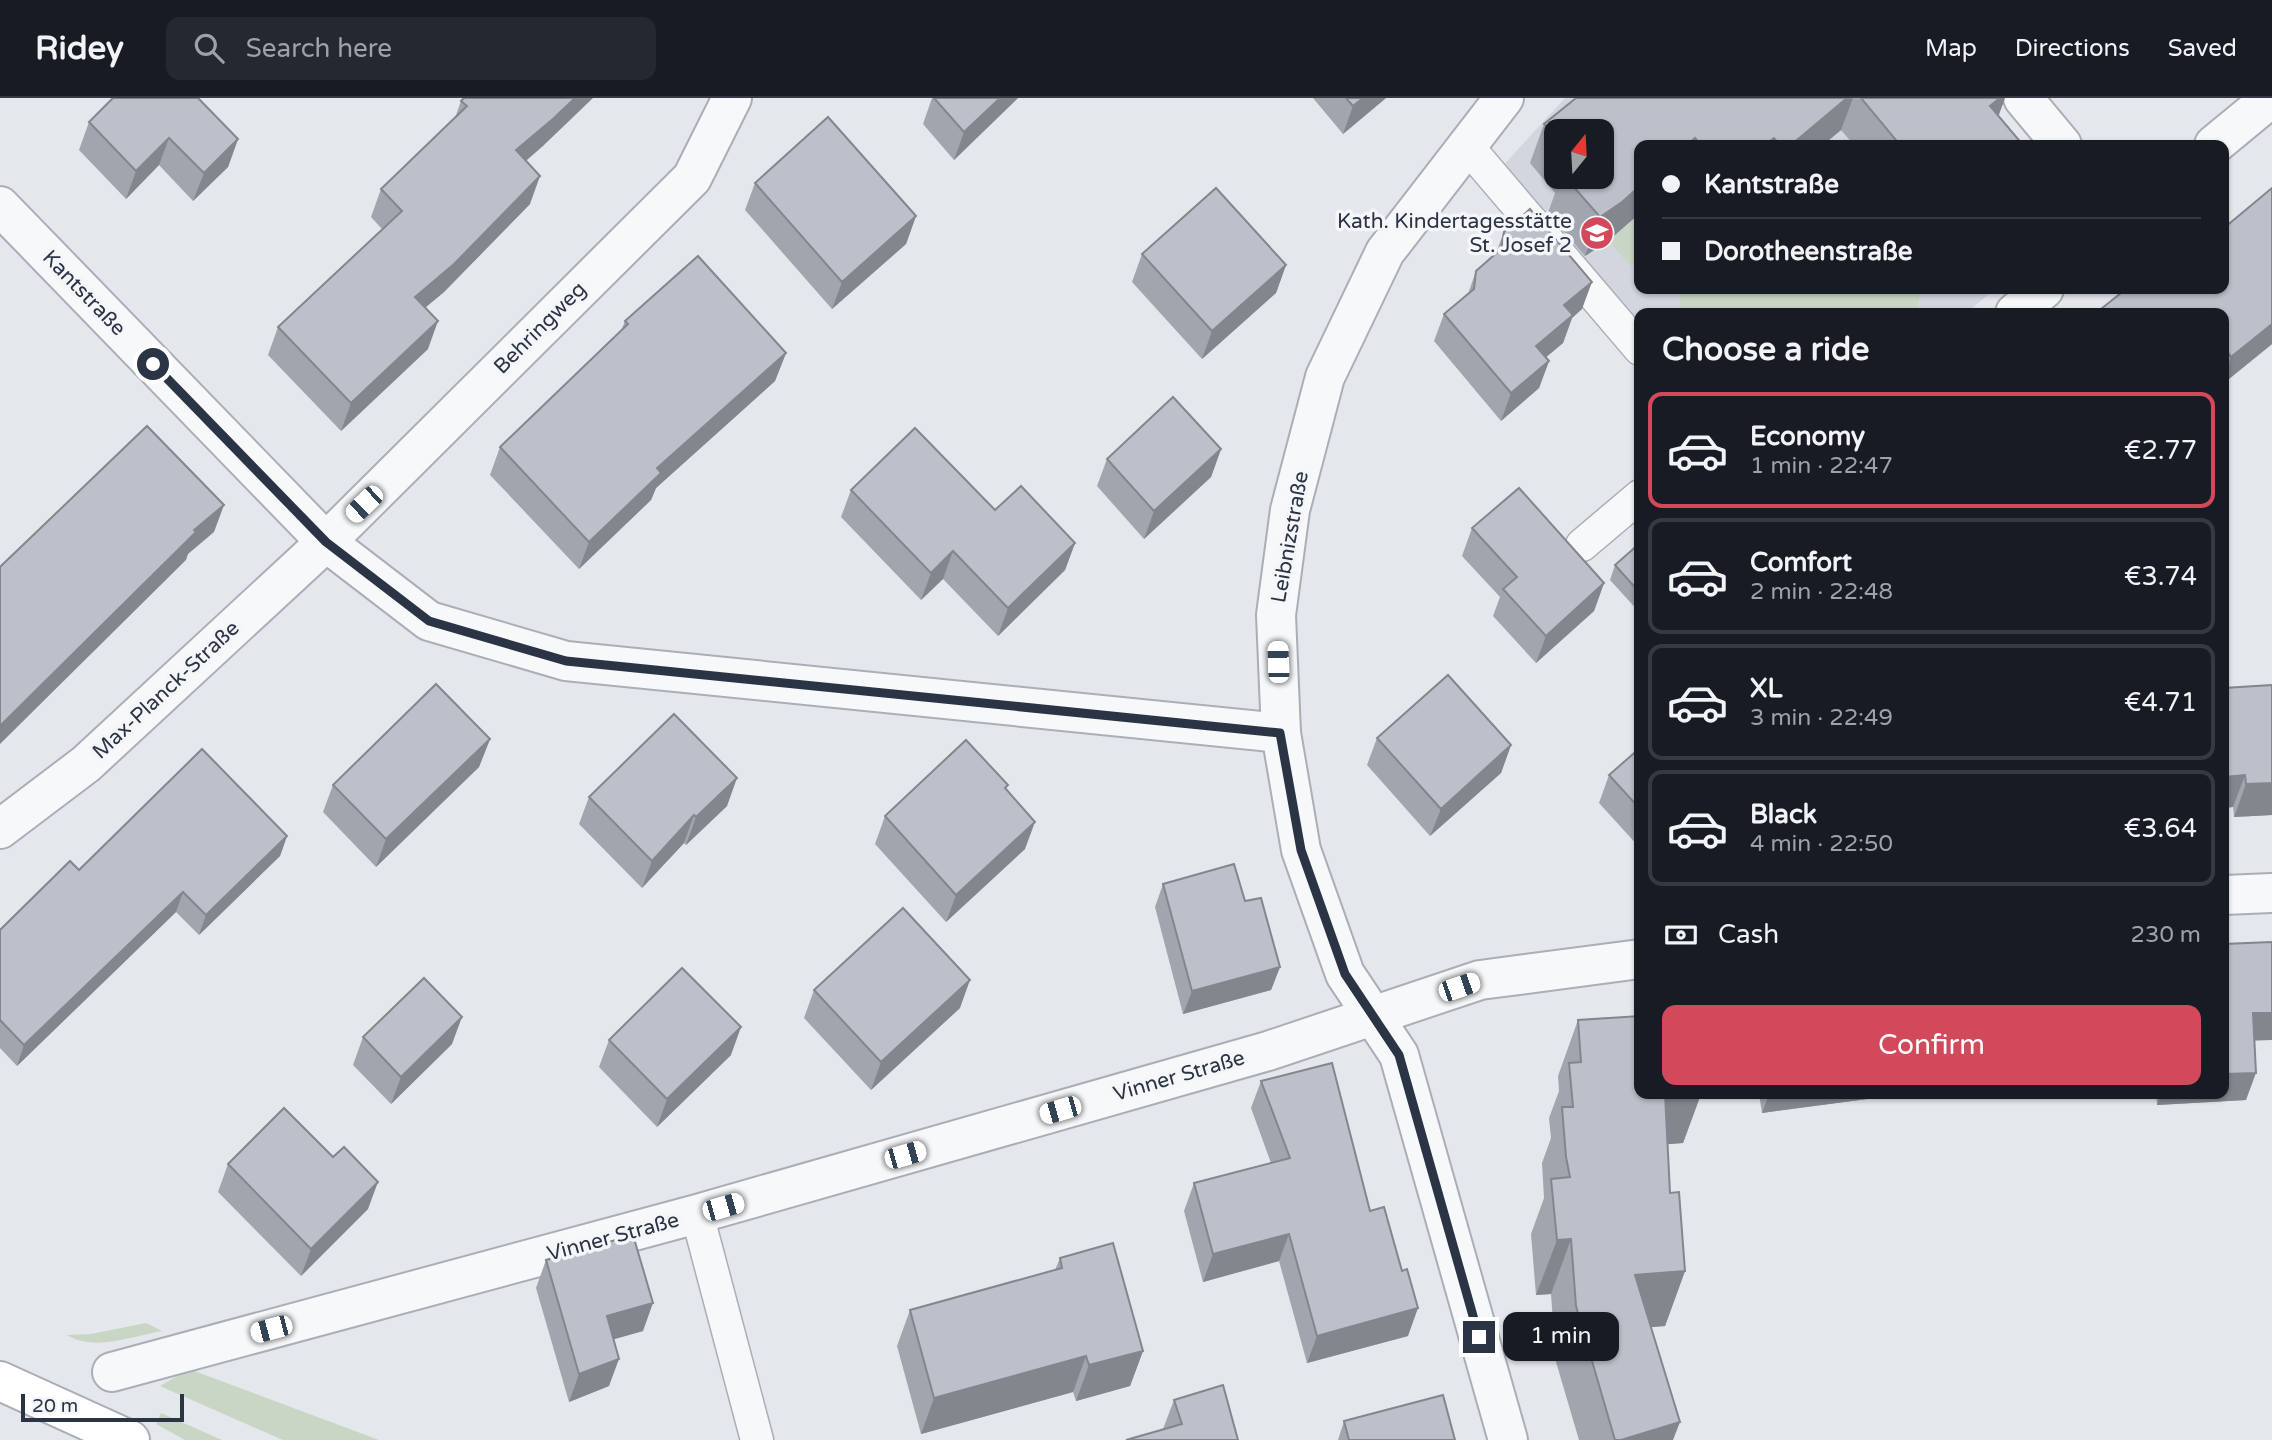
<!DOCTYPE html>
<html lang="en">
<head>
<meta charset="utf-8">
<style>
	:root { --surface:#171b24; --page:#242831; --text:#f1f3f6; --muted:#9ea1a6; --line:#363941; --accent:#d1495b }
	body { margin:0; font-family:"Varela Round",sans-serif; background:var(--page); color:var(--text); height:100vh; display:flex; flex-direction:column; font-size:26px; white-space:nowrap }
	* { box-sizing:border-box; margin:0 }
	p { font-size:23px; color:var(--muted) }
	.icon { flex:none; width:38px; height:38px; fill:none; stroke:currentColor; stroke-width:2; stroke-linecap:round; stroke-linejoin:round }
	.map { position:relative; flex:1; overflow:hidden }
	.sheet { position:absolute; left:1634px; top:210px; width:595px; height:791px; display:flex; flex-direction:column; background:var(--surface); border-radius:14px; box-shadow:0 2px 5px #0004 }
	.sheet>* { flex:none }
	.banner { position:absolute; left:1634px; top:42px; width:595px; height:154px; border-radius:14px; box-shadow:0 2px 5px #0004; display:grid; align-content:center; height:154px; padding:0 28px; background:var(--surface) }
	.needle { width:46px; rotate:18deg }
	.fabs { position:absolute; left:1544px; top:21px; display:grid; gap:14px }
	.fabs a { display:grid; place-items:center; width:70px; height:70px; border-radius:14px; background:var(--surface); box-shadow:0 2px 5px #0004; font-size:35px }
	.scale { position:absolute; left:21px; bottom:18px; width:163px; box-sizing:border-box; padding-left:7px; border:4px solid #2b3445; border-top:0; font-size:19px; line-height:24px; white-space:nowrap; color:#2b3445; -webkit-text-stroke:5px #f4f6f9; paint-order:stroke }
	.end { position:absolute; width:32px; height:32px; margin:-16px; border:9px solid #2b3445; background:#fff; box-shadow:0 0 0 4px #fff }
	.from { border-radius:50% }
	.bubble { position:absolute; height:49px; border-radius:14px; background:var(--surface); box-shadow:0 2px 5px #0004; font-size:23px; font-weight:600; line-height:49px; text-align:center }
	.car { position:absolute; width:21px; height:42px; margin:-21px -10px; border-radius:9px; box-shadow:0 0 5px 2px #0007; background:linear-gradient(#fff 24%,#345 0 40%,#fff 0 76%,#345 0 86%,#fff 0) }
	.banner b { display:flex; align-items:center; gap:24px; height:66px; font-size:26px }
	.banner b+b { border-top:2px solid var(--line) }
	.banner i { width:18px; height:18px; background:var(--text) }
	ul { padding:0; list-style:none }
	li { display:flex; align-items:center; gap:21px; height:116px; margin:0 14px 10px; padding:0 14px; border:4px solid var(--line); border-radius:14px }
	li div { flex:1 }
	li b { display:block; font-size:26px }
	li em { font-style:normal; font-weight:600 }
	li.on { border-color:var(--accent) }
	li>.icon { width:63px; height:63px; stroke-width:1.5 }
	h2 { padding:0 28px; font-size:32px; line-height:84px }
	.pay { display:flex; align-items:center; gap:18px; height:77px; padding:0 28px; font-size:26px }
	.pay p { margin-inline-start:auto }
	.cta { display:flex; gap:14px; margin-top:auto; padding:14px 28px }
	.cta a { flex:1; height:80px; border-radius:14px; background:var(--accent); color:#fff; font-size:28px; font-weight:600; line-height:80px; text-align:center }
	header { display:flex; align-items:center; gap:42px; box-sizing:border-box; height:98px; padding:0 35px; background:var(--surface); border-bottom:2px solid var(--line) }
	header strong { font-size:33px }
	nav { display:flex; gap:38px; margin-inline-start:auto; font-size:24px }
	.search { width:490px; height:63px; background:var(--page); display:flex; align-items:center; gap:18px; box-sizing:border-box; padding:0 24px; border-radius:14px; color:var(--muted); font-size:26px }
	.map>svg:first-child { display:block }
	.built { fill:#d2d6de; fill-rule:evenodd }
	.green { fill:#c9d6c5 }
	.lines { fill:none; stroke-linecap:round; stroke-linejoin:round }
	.lane-casing { stroke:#a9aeb7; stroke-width:35 }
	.street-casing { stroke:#a9aeb7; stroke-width:42 }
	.secondary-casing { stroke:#a9aeb7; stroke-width:42 }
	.lane { stroke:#f7f8fa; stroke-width:32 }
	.street { stroke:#f7f8fa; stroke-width:38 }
	.secondary { stroke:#fff; stroke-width:38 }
	.wall { fill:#a1a5ae; fill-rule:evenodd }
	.shaded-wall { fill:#83868d }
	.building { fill:#bbc0ca; stroke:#83868d; stroke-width:2 }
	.route { stroke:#2b3445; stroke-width:9 }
	.labels { text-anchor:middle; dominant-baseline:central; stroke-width:7; stroke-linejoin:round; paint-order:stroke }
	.poi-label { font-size:21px; fill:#2b3445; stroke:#f4f6f9; text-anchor:end }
	.street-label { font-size:21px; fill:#2b3445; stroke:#f4f6f9 }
</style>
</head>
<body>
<header>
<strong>Ridey</strong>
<div class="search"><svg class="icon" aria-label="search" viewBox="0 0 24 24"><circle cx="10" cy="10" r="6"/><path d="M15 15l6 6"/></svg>Search here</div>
<nav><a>Map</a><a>Directions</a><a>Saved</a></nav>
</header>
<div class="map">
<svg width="2272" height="1342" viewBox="0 0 2272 1342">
	<rect width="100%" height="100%" fill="#e4e7ec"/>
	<path class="built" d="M1565,0H1984L2023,47H1640V191H1995L1966,215H1640V235L1500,71ZM1556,33H1601V79H1556Z"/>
	<g class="green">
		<path d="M1640,95V160L1631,168L1608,143L1626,127Z"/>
		<path d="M1674,191H1922L1915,215H1680V198Z"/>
		<path d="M146,1225L162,1233C132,1238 95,1254 67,1237L91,1236Z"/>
		<path d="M189,1271L379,1342H283L160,1288Z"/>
		<path d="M161,1315L222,1342H185L156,1326Z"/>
	</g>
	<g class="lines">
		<g class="lane-casing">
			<g id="lane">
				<path d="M1467,48L1640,251"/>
				<path d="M1582,447L1640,398"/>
				<path d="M697,1116L757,1342"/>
			</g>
		</g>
		<g class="street-casing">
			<g id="street">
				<path d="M1504,0L1385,154L1325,279L1290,412L1276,517L1281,635L1301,752L1345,876L1399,957L1508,1342"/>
				<path d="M2023,0L2062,47"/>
				<path d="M2214,47L2271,0"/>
				<path d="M0,108L326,444L429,523L566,563L1281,635"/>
				<path d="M2015,215L2044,191"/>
				<path d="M0,731L86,666L326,444L692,80L732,0"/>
				<path d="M2224,797L2272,795"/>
				<path d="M112,1274L697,1116L1268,953L1480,882L1640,861"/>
			</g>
		</g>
		<g class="secondary-casing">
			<path id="secondary" d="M0,1283L130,1342"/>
		</g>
		<use href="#lane" class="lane"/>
		<use href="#street" class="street"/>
		<use href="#secondary" class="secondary"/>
	</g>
	<g class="wall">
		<path d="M932,0H1018L954,62L923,26Z"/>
		<path d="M1313,0H1386L1343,36Z"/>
		<path d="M1576,0H2005L1998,18L2023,47H1854L1841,32L1823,47H1640V115L1608,143L1585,158L1548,115L1555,95L1530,65L1544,26ZM1556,33L1601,79H1556Z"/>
		<path d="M461,3L544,47L526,63L530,106L444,194L425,210L428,251L341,333L268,257L278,229L382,131L371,119L381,91L455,20Z"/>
		<path d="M89,24L238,41L228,69L193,103L159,67L126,101L79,52Z"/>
		<path d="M755,85L916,118L906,146L832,211L745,112Z"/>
		<path d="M2272,90V246L2224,285V191Z"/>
		<path d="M1504,134L1582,211L1572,220L1563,245L1546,259L1549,263L1539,290L1501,323L1434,243L1444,216L1468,196L1476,173L1496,155Z"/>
		<path d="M1142,156L1286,167L1276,195L1202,261L1132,184Z"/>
		<path d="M625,223L786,255L775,283L656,390L651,402L579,471L490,377L500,349L621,233Z"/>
		<path d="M1221,351L1211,379L1144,441L1097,388L1107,361Z"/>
		<path d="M851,392L995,412L1075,445L1065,472L998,538L943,481L921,502L841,419Z"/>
		<path d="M1472,430L1604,485L1594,513L1536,565L1493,518L1500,499L1462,458Z"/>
		<path d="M1640,445V515L1610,482L1615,467Z"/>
		<path d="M2224,590L2272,717L2234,719L2233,709L2224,710Z"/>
		<path d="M1377,640L1511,647L1501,675L1430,738L1367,667Z"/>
		<path d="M490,641L479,669L376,769L323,714L333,687Z"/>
		<path d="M1640,650V750L1599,705L1609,677Z"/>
		<path d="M1006,692L1025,751L946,824L875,746L885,718Z"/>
		<path d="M589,699L727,708L686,747L684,745L642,790L579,726Z"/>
		<path d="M287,738L280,758L199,837L176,814L17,968L0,950V832L79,772Z"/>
		<path d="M1163,786L1245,803L1280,869L1271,892L1183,916L1155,809Z"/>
		<path d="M2272,844V942H2254L2246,1002L2157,1007L2156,996H2224Z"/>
		<path d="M814,892L960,910L871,992L804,920Z"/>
		<path d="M1578,922L1640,996H1701L1683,1045L1667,1046L1670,1095L1685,1173L1665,1228L1651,1229L1673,1342H1579L1556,1264L1551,1196L1536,1197L1531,1136L1544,1100L1542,1065L1551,1040L1549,1020L1559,993L1558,978Z"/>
		<path d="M363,939L452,946L391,1006L353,967Z"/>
		<path d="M609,942L731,957L657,1029L599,969Z"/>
		<path d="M1261,983L1370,1113L1408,1238L1307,1265L1279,1163L1203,1184L1184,1113L1194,1085L1271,1065L1251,1010Z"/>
		<path d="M1759,996H1905L1762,1015Z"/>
		<path d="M228,1066L368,1111L301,1178L218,1094Z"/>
		<path d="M1060,1160L1143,1253L1130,1288L1076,1303L1073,1294L921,1336L897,1248L910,1212L1055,1172Z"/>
		<path d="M546,1162L643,1233L614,1241L609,1288L569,1304L536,1190Z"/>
		<path d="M1174,1302L1238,1342L1163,1331Z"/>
		<path d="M1344,1323L1455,1342H1338Z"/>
	</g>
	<g class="shaded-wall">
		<path d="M575,0H593L544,47L505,80L516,52Z"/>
		<path d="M1000,0H1018L954,62L964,34Z"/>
		<path d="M1363,0H1386L1343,36L1353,8Z"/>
		<path d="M1847,0H1853L1841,32L1823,47H1791Z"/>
		<path d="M2000,0H2005L1993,33L1990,8Z"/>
		<path d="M169,40L159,67L126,101L136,73Z"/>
		<path d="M1774,40L1772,47H1765Z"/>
		<path d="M238,41L228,69L193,103L204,75Z"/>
		<path d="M540,78L530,106L444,194L405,226L415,199Z"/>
		<path d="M1640,88V115L1608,143L1585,158L1600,119Z"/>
		<path d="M916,118L906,146L832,211L842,184Z"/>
		<path d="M1286,167L1276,195L1202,261L1212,233Z"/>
		<path d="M1592,184L1582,211L1572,220L1563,245L1526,276L1536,248L1564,207Z"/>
		<path d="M438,223L428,251L341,333L351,305Z"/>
		<path d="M2272,226V246L2224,285V279L2231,259Z"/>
		<path d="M786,255L775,283L656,390L651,402L579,471L589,444L657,370Z"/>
		<path d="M1549,263L1539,290L1501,323L1511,295Z"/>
		<path d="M1221,351L1211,379L1144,441L1154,413Z"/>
		<path d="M224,407L214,434L188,456L186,462L0,646V628L194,432Z"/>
		<path d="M1075,445L1065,472L998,538L1008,510Z"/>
		<path d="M953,453L943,481L921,502L931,475Z"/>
		<path d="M1604,485L1594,513L1536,565L1546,538Z"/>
		<path d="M490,641L479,669L376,769L386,741Z"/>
		<path d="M1511,647L1501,675L1430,738L1441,711Z"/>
		<path d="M2245,677L2233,709L2224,710V679Z"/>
		<path d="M737,680L727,708L686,747L696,719Z"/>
		<path d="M2272,685V717L2234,719L2246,686Z"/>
		<path d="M694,717L684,745L642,790L652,763Z"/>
		<path d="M1035,724L1025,751L946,824L956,797Z"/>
		<path d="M287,738L280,758L199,837L206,817Z"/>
		<path d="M183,794L176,814L17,968L24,947Z"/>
		<path d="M1280,869L1271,892L1183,916L1192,893Z"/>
		<path d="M970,882L960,910L871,992L881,964Z"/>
		<path d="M2253,915H2272V942L2243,943Z"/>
		<path d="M462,919L452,946L391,1006L401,979Z"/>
		<path d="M741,929L731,957L657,1029L667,1001Z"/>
		<path d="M2256,975L2246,1002L2157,1007L2161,996H2224V976Z"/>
		<path d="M1664,996H1701L1683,1045L1645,1048Z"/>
		<path d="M1769,996H1905L1762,1015Z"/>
		<path d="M378,1084L368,1111L301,1178L311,1151Z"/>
		<path d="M1289,1136L1279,1163L1203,1184L1213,1156Z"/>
		<path d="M1571,1141L1551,1196L1536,1197L1557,1142Z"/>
		<path d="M1685,1173L1665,1228L1615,1232L1635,1177Z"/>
		<path d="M653,1205L643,1233L597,1246L607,1218Z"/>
		<path d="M1418,1210L1408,1238L1307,1265L1317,1238Z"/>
		<path d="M1143,1253L1130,1288L1076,1303L1089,1267Z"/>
		<path d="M1086,1258L1073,1294L921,1336L934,1300Z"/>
		<path d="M619,1261L609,1288L569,1304L579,1276Z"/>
		<path d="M1680,1324L1673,1342H1621Z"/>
	</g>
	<g class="building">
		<path d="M113,0H198L238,41L204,75L169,40L136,73L89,24Z"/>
		<path d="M464,0H575L554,20L516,52L540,78L454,166L415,199L438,223L351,305L278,229L402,113L381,91L467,8L461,3Z"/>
		<path d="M934,0H1000L964,34Z"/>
		<path d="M1346,0H1363L1353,8Z"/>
		<path d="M1576,0H1847L1791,47H1780L1774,40L1765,47H1701L1695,40L1687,47H1640V88L1622,104L1600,119L1565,79H1601V33H1556V40L1544,26Z"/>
		<path d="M1861,0H2000L1990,8L2023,47H1900Z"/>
		<path d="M828,19L916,118L842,184L755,85Z"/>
		<path d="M1216,90L1286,167L1212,233L1142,156Z"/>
		<path d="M2272,90V226L2231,259L2227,253L2224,255V215H2096L2126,191H2224V130Z"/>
		<path d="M1530,111L1592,184L1564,207L1573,217L1536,248L1549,263L1511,295L1444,216L1474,191L1476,173L1501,151L1504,134Z"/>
		<path d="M698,158L786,255L657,370L661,375L589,444L500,349L628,226L625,223Z"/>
		<path d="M1173,299L1221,351L1154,413L1107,361Z"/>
		<path d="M147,328L224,407L194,432L196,434L0,628V469Z"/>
		<path d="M915,330L995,412L1021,388L1075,445L1008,510L953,453L931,475L851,392Z"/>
		<path d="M1519,390L1604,485L1546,538L1503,491L1517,479L1472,430Z"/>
		<path d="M1640,445V495L1615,467Z"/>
		<path d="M1448,577L1511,647L1441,711L1377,640Z"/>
		<path d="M436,586L490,641L386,741L333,687Z"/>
		<path d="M2272,587V685L2246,686L2245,677L2224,679V590Z"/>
		<path d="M674,616L737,680L696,719L694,717L652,763L589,699Z"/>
		<path d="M966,642L1008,687L1005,690L1035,724L956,797L885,718Z"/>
		<path d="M1640,650V711L1609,677Z"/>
		<path d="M202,651L287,738L206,817L183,794L24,947L0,922V832L70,763L79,772Z"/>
		<path d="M1234,766L1245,803L1261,800L1280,869L1192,893L1163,786Z"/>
		<path d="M903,810L970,882L881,964L814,892Z"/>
		<path d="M2272,844V915H2253L2256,975L2224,976V846Z"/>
		<path d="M682,870L741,929L667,1001L609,942Z"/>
		<path d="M424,880L462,919L401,979L363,939Z"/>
		<path d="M1640,918V996H1665L1670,1095L1679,1094L1685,1173L1635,1177L1680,1324L1621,1342H1615L1576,1208L1571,1141L1557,1142L1551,1081L1570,1079L1566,1059L1562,1009H1573L1569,965L1581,964L1578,922Z"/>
		<path d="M1332,965L1370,1113L1384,1109L1402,1173L1407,1171L1418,1210L1317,1238L1289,1136L1213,1156L1194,1085L1290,1060L1261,983Z"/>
		<path d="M284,1010L333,1059L344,1049L378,1084L311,1151L228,1066Z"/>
		<path d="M633,1137L653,1205L607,1218L619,1261L579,1276L546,1162Z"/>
		<path d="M1113,1145L1143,1253L1089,1267L1086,1258L934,1300L910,1212L1062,1170L1060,1160Z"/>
		<path d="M1223,1287L1238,1342H1126L1182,1326L1174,1302Z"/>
		<path d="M1443,1297L1455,1342H1349L1344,1323Z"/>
	</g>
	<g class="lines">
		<path class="route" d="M153,266L326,444L429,523L566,563L1280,635L1301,752L1345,876L1399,957L1479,1239"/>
	</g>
	<defs>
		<g id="school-disc" transform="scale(1.75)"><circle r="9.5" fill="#d1495b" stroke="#f4f6f9"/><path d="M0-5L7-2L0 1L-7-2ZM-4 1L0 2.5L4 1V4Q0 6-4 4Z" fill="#fff"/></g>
	</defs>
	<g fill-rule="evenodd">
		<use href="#school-disc" x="1597" y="135"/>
	</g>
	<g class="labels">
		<g class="poi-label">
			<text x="1572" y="123">Kath. Kindertagesstätte<tspan x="1572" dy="24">St. Josef 2</tspan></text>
		</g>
		<g class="street-label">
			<text transform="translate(84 195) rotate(46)">Kantstraße</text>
			<text transform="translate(540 230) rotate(-45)">Behringweg</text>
			<text transform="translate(1290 439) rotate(-80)">Leibnizstraße</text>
			<text transform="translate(166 592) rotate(-43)">Max-Planck-Straße</text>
			<text transform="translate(1179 978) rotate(-16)">Vinner Straße</text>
			<text transform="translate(613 1139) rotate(-15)">Vinner Straße</text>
		</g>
	</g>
</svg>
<div class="fabs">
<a><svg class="needle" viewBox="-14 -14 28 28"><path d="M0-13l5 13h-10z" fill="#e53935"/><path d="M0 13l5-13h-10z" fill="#9ea1a6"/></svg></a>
</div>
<div class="scale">20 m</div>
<i class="end from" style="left:153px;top:266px"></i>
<i class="end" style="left:1479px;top:1239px"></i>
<div class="bubble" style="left:1503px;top:1214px;width:116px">1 min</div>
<i class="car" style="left:364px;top:406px;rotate:226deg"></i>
<i class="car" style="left:1278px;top:564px;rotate:358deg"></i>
<i class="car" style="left:1459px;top:889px;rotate:71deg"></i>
<i class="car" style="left:1060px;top:1012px;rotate:254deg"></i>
<i class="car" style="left:905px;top:1057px;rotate:74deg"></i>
<i class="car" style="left:723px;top:1109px;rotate:74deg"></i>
<i class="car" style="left:271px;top:1231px;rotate:255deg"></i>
<div class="banner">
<b><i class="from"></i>Kantstraße</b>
<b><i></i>Dorotheenstraße</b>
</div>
<section class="sheet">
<h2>Choose a ride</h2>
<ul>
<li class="on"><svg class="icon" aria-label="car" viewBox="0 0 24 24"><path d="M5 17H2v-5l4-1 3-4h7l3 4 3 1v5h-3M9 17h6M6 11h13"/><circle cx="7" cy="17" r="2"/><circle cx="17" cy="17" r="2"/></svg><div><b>Economy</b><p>1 min · 22:47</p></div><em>€2.77</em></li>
<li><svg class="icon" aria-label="car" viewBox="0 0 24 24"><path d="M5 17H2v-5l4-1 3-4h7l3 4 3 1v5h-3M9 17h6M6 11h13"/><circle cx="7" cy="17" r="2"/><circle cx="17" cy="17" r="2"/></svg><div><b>Comfort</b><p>2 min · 22:48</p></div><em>€3.74</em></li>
<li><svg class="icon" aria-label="car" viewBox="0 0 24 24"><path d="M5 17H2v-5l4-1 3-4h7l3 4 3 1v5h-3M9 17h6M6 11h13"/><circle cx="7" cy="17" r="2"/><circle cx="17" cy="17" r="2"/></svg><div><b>XL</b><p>3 min · 22:49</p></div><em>€4.71</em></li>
<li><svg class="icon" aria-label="car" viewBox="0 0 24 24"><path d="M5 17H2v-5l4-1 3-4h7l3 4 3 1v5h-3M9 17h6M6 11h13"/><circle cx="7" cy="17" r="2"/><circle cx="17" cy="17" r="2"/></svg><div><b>Black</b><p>4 min · 22:50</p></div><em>€3.64</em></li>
</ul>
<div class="pay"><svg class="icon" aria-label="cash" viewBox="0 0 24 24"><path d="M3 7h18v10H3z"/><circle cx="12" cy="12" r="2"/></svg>Cash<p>230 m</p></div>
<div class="cta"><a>Confirm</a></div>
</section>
</div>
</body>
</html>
